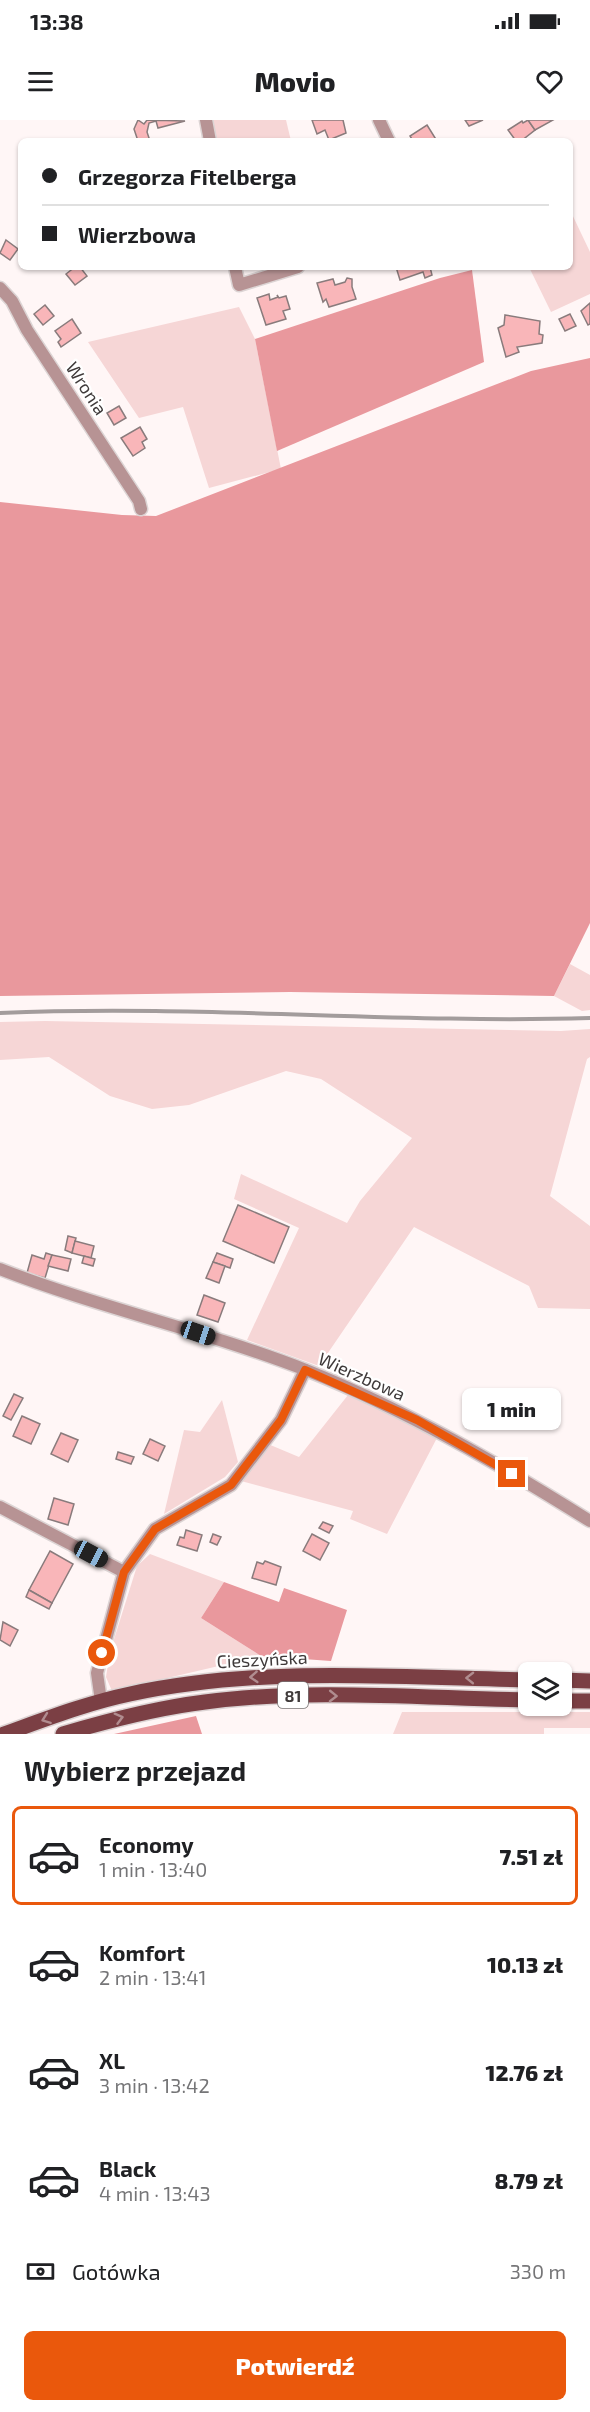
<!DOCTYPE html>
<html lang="pl">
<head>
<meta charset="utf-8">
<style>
	:root { --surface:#fff; --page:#f6f6f6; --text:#202124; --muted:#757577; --line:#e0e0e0; --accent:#ea580c }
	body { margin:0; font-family:"Exo 2",sans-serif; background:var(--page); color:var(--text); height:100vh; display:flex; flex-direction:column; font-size:22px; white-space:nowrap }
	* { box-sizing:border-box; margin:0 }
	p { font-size:20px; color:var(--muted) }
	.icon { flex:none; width:33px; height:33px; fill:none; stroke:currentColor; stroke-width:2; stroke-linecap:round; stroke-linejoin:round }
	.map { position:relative; height:1614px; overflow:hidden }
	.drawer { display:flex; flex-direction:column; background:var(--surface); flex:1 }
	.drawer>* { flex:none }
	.top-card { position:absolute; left:18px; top:18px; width:555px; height:132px; border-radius:9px; box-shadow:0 2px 4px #0004; display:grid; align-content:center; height:132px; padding:0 24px; background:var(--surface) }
	.fabs { position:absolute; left:518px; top:1542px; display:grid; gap:12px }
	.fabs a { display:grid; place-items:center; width:54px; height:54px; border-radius:9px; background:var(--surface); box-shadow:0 2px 4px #0004; font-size:30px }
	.end { position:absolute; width:27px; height:27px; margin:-14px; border:8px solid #ea580c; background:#fff; box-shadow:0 0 0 3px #fff }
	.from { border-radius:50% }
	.bubble { position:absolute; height:42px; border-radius:9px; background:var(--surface); box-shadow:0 2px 4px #0004; font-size:20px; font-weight:800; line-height:42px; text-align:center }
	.car { position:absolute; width:18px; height:36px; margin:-18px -9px; border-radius:8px; box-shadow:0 0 4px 2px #0007; background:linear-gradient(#222 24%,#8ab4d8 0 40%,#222 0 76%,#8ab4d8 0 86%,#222 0) }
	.top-card b { display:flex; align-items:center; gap:21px; height:57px; font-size:22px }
	.top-card b+b { border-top:2px solid var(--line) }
	.top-card i { width:15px; height:15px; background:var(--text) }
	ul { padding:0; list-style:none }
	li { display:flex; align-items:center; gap:18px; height:99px; margin:0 12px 9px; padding:0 12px; border:3px solid transparent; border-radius:9px }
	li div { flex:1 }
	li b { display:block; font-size:22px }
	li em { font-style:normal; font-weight:800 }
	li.current { border-color:var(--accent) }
	li>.icon { width:54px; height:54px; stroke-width:1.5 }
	h2 { padding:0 24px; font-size:27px; line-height:72px }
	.pay { display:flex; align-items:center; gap:15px; height:66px; padding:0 24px; font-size:22px }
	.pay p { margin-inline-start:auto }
	.button { display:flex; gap:12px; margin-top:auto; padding:12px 24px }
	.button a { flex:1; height:69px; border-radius:9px; background:var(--accent); color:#fff; font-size:24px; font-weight:800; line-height:69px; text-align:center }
	.status { display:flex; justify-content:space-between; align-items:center; height:42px; padding:0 30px; background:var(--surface); direction:ltr }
	.status svg { height:16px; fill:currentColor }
	header { display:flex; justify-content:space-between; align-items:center; height:78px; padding:0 24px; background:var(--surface); font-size:27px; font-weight:800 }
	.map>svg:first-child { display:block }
	.green { fill:#f6d6d6 }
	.forest { fill:#e9989d }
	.building { fill:#f9b6b9; stroke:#897b7c; stroke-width:1.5 }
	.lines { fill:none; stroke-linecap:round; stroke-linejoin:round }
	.street-casing { stroke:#dcd4d4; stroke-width:15 }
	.primary-casing { stroke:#dcd4d4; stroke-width:18 }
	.street { stroke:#b79394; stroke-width:12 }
	.primary { stroke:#7b3f44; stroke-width:15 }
	.rail { stroke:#a39c9c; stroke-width:4 }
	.oneway { stroke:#b08c8f }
	.route { stroke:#ea580c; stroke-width:8 }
	.labels { text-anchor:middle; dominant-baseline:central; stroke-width:4.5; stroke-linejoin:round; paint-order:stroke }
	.shield { fill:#fff; stroke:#797575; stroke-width:1.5 }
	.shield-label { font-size:16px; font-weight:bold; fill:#3f3a3a }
	.street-label { font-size:18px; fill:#3f3a3a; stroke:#fff }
</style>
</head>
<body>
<div class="status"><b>13:38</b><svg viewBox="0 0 49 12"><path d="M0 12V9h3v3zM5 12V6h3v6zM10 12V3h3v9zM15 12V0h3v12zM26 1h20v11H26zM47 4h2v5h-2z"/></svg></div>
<header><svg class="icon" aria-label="menu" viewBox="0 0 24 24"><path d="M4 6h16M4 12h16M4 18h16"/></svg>Movio<svg class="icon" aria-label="heart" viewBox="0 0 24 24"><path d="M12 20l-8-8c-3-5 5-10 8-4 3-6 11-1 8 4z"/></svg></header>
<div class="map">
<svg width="590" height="1614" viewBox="0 0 590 1614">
	<rect width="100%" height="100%" fill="#fff6f6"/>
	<g class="green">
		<path d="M213,0H286L291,21H216Z"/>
		<path d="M570,90L590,132V174L551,192L529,147H570Z"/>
		<path d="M239,187L255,219L281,349L209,368L183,287L139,298L88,222Z"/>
		<path d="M570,844L590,855V890L582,891L554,876Z"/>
		<path d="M45,901L561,911L590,909V937L587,939L550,1076L590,1106V1189L538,1188L529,1166L414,1107L319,1246L247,1220L299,1108L234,1079L241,1054L347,1103L360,1081L412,1018L321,959L286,951L189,985L152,989L110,976L49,937L0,940V902Z"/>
		<path d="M348,1275L438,1316L387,1414L350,1399L353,1391L241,1361L268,1324L299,1337Z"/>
		<path d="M222,1280L238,1342L225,1357L164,1394L184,1310L200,1312Z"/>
		<path d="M150,1434L224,1462L201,1498L261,1536L112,1571L106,1557L110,1532L137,1446Z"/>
		<path d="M402,1592H590V1608H544V1614H393Z"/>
	</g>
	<g class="forest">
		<path d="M472,150L484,242L277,331L255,219L440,158Z"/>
		<path d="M590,238V803L554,876L290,872L0,876V382L122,395L156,396L531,251Z"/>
		<path d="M224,1462L279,1482L284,1468L347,1490L331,1541L261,1536L201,1498Z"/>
		<path d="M196,1596L202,1614H114Z"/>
	</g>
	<g class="building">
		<path d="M138,0L144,4L147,0L185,1L158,8L156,1L149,3L147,12L150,21H138L134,9Z"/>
		<path d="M312,0H343L346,13L329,20L325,10L317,14Z"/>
		<path d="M465,0H483L469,6Z"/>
		<path d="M528,0L535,10L521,21H516L508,10L522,1L523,3Z"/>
		<path d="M528,0H553L535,10Z"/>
		<path d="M427,5L437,21H413L410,16Z"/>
		<path d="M6,120L18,129L10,140L0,133Z"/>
		<path d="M75,147H80L87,156L75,165L66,154Z"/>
		<path d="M396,147H430L432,155L425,158L423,152L400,160Z"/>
		<path d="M347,158L352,159V167L356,179L329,187L326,179L323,182L317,163L333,159L335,165L345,162Z"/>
		<path d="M269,174L270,180L278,177L277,175L279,178L286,176L290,189L283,191L286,199L266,205L257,178Z"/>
		<path d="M590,183V204L588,205L581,191Z"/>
		<path d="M45,185L54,196L43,205L34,194Z"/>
		<path d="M570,194L576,206L565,211L559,199Z"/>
		<path d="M505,195L540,201L539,214L543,215L542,223L517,227L519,232L506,237L498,208L504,205Z"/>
		<path d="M72,199L81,213L61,227L58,222L61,219L55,211Z"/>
		<path d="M119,286L126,298L114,305L107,293Z"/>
		<path d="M140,307L147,319L142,322L145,328L133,336L121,318Z"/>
		<path d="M238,1085L289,1107L274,1143L223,1121Z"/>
		<path d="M68,1116L76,1118L72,1133L65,1130Z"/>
		<path d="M75,1121L94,1126L91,1138L72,1133Z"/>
		<path d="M46,1133L52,1135L45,1158L27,1153L32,1135L44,1139Z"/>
		<path d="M217,1133L233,1139L230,1148L213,1142Z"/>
		<path d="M52,1135L71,1139L68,1151L48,1146Z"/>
		<path d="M84,1136L95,1139L93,1146L82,1143Z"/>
		<path d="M213,1142L225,1146L219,1163L206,1158Z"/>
		<path d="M204,1175L225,1183L218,1202L197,1195Z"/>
		<path d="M14,1274L23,1278L11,1300L3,1296Z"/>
		<path d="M22,1296L40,1304L31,1324L13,1316Z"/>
		<path d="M61,1313L78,1320L68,1342L51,1334Z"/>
		<path d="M150,1319L165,1326L158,1341L143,1334Z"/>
		<path d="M118,1332L134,1337L131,1344L116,1339Z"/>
		<path d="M54,1378L74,1384L68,1405L48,1399Z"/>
		<path d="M323,1402L333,1406L329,1413L319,1408Z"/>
		<path d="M186,1410L202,1415L197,1431L177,1425L180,1417L184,1418Z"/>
		<path d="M213,1414L221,1417L217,1425L210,1422Z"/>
		<path d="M312,1414L329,1423L320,1440L303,1431Z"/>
		<path d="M50,1431L73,1444L52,1483L29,1470Z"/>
		<path d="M265,1441L281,1447L276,1465L252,1458L257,1442L263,1444Z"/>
		<path d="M29,1470L52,1483L49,1489L26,1477Z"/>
		<path d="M3,1502L18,1510L10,1526L0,1520Z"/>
	</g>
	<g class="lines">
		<g class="street-casing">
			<g id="street">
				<path d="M206,0L210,21"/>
				<path d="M379,0L389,21"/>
				<path d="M235,147L239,165L298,147"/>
				<path d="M0,168L12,181L27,210L139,381L141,389"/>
				<path d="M0,1149C100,1188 206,1211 306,1250C406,1290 499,1344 590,1401"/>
				<path d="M0,1387L124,1452"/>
				<path d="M101,1581L97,1553L124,1452L155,1409L231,1365L281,1300L305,1250"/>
			</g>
		</g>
		<g class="primary-casing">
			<g id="primary">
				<path d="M561,1560L590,1561"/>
				<path d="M561,1581H590"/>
				<path d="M4,1614C46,1599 87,1583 130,1574C260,1546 396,1557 528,1560"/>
				<path d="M63,1614C110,1600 156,1588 205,1582C311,1568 421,1578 528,1580"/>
			</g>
		</g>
		<use href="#street" class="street"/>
		<use href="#primary" class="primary"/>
		<path class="rail" d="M0,893C197,884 393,904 590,898"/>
	</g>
	<defs><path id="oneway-chevron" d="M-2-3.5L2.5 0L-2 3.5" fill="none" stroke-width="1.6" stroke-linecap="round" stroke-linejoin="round" transform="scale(1.5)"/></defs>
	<g class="oneway">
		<use href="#oneway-chevron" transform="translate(254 1557) rotate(176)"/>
		<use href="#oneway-chevron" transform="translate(470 1558) rotate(-179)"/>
		<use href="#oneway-chevron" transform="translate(333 1576) rotate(1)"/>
		<use href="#oneway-chevron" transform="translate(119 1598) rotate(-15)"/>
		<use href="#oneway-chevron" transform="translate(46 1599) rotate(160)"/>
	</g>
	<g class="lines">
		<path class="route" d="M102,1533L124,1452L155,1409L231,1365L281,1300L305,1250L417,1300L512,1354"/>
	</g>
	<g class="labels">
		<rect class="shield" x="278" y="1562" width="30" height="26" rx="4.5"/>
		<g class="shield-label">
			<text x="293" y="1575">81</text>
		</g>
		<g class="street-label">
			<text transform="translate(87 268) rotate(57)">Wronia</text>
			<text transform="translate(362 1256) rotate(24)">Wierzbowa</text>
			<text transform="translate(262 1539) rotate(-3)">Cieszyńska</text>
		</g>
	</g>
</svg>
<div class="fabs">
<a><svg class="icon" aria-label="layers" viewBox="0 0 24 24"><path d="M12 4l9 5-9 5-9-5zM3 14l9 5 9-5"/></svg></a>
</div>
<i class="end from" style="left:102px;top:1533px"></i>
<i class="end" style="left:512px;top:1354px"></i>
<div class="bubble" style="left:462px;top:1268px;width:99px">1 min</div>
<i class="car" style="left:198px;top:1213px;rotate:109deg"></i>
<i class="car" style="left:91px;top:1434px;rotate:118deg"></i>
<div class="top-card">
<b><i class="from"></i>Grzegorza Fitelberga</b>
<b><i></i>Wierzbowa</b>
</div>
</div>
<section class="drawer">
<h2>Wybierz przejazd</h2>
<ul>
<li class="current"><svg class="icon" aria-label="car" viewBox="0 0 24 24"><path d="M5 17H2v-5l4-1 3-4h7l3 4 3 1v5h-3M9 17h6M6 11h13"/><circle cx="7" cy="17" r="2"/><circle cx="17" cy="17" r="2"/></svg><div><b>Economy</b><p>1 min · 13:40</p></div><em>7.51 zł</em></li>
<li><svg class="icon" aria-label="car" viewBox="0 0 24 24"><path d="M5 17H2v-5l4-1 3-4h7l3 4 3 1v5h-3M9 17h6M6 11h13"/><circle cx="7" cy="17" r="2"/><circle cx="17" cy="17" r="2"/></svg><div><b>Komfort</b><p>2 min · 13:41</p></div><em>10.13 zł</em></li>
<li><svg class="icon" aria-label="car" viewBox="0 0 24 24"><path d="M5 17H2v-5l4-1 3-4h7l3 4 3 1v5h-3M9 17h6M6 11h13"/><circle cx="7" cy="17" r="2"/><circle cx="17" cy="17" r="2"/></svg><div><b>XL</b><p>3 min · 13:42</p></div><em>12.76 zł</em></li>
<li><svg class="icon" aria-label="car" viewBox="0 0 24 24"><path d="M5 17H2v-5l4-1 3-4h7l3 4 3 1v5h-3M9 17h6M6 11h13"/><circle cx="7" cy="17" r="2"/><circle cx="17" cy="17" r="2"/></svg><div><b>Black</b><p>4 min · 13:43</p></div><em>8.79 zł</em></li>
</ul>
<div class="pay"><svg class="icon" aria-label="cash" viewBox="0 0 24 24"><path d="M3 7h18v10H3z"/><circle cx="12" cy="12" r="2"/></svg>Gotówka<p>330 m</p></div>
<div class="button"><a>Potwierdź</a></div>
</section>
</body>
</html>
